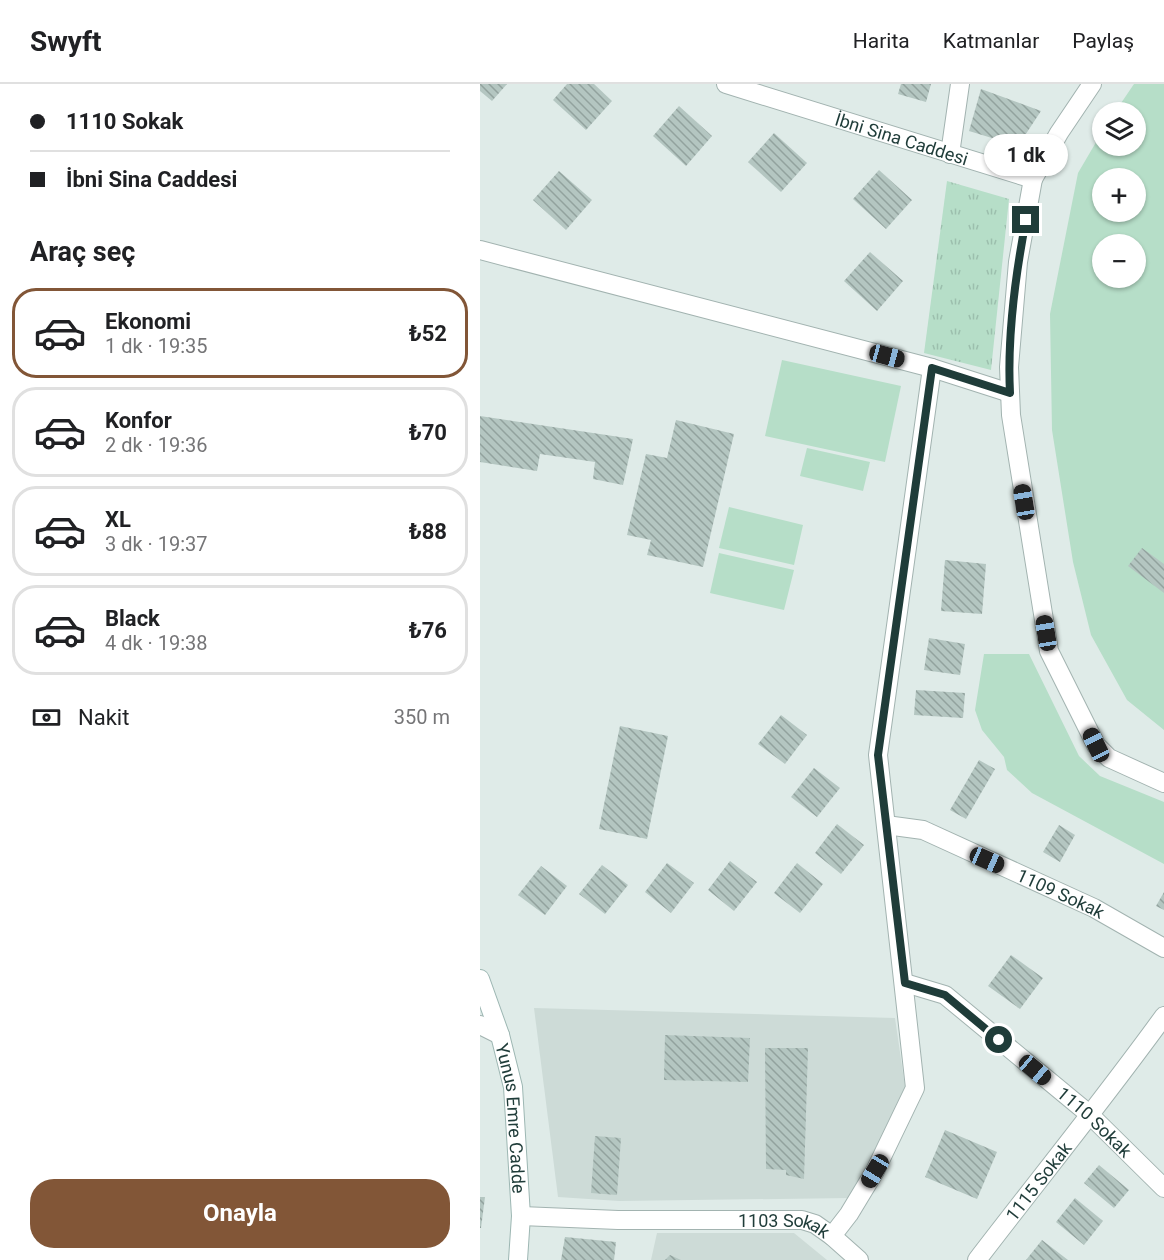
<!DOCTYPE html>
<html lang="tr">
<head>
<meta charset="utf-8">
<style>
	:root { --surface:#fff; --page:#f2f2f2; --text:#202124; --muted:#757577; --line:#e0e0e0; --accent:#825637 }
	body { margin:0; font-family:Roboto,sans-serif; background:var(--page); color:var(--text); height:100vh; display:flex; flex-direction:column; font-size:22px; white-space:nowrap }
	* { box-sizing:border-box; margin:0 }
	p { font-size:20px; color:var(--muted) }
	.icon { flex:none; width:33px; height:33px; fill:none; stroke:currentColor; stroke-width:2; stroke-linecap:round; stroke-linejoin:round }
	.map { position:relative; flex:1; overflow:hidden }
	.drawer { display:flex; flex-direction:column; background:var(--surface); width:480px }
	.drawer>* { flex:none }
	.top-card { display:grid; align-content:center; height:132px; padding:0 30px; background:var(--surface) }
	.fabs { position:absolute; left:612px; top:18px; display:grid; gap:12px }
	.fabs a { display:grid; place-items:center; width:54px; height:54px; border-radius:50%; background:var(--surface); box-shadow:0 2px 4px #0004; font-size:30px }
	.end { position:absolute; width:27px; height:27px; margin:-14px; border:8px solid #1f3c39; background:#fff; box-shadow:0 0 0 3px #fff }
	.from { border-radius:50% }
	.bubble { position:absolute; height:42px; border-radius:21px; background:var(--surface); box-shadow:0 2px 4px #0004; font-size:20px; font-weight:700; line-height:42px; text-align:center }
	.car { position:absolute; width:18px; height:36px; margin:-18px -9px; border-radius:8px; box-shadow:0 0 4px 2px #0007; background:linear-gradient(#222 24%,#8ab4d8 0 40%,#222 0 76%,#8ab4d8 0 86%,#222 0) }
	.top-card b { display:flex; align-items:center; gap:21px; height:57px; font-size:22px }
	.top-card b+b { border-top:2px solid var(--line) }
	.top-card i { width:15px; height:15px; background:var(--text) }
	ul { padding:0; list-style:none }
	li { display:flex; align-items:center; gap:18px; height:90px; margin:0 12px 9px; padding:0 18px; border:3px solid var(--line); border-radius:24px }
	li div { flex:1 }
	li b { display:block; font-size:22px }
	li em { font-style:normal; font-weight:700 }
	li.selected { border-color:var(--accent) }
	li>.icon { width:54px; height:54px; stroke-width:1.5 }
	h2 { padding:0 30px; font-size:27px; line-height:72px }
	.pay { display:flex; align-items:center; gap:15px; height:66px; padding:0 30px; font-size:22px }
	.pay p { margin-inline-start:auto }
	.primary-button { display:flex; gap:12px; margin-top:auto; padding:12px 30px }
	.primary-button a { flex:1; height:69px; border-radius:24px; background:var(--accent); color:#fff; font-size:24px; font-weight:700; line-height:69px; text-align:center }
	header { display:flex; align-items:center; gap:36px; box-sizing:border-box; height:84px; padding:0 30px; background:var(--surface); border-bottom:2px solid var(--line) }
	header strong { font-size:28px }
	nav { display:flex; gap:33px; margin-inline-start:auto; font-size:21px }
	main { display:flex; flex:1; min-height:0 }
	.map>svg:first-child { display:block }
	.built { fill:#cddbd7 }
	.grass { fill:url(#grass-tufts) }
	.park { fill:#b6dec8; fill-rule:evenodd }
	.building { fill:url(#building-back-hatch) }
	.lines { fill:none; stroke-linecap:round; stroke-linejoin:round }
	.street-casing { stroke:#a2b3b0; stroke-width:20 }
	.secondary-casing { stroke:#9db7b3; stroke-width:20 }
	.street { stroke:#fff; stroke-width:18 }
	.secondary { stroke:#fff; stroke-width:18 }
	.route { stroke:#1f3c39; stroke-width:8 }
	.labels { text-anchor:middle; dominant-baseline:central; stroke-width:4.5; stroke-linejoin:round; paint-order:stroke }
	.street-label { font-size:18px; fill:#1f3c39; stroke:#eff8f5 }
</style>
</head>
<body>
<header>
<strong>Swyft</strong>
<nav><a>Harita</a><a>Katmanlar</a><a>Paylaş</a></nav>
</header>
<main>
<section class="drawer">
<div class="top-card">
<b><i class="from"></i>1110 Sokak</b>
<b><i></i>İbni Sina Caddesi</b>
</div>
<h2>Araç seç</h2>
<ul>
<li class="selected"><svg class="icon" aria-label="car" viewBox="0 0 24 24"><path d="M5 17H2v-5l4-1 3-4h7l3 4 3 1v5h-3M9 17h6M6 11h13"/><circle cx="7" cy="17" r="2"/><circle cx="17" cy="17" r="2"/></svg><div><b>Ekonomi</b><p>1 dk · 19:35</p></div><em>₺52</em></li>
<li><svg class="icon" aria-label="car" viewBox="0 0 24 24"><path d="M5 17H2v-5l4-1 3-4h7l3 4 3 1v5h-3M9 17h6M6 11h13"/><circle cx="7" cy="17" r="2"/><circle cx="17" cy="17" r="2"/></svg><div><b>Konfor</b><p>2 dk · 19:36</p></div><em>₺70</em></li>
<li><svg class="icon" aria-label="car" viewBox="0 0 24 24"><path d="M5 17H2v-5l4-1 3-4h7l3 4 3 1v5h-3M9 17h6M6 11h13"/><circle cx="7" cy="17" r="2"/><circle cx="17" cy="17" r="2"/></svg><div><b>XL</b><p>3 dk · 19:37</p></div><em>₺88</em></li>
<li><svg class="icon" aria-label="car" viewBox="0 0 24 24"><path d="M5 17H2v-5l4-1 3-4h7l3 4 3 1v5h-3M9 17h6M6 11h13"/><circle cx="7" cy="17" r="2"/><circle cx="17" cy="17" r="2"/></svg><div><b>Black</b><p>4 dk · 19:38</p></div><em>₺76</em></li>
</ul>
<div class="pay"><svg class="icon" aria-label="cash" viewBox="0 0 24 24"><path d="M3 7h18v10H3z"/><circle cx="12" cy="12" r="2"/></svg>Nakit<p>350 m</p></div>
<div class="primary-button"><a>Onayla</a></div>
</section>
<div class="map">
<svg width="684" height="1176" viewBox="0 0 684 1176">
	<defs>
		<pattern id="grass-tufts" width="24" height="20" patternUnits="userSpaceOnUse" patternTransform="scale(1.5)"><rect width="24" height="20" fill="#b6dec8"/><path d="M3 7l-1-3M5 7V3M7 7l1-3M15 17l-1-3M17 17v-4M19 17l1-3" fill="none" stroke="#9cbfad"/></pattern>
		<pattern id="building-back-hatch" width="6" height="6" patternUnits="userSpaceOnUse" patternTransform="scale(1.5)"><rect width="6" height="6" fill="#b4c6c1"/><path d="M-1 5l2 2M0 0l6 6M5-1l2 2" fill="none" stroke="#92a29e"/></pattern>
	</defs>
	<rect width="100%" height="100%" fill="#dfebe8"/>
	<g class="built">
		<path d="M54,924L415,934L425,1003L389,1084L369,1114L139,1117L78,1113Z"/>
		<path d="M177,1149H314L347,1176H171Z"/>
	</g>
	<path class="grass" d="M467,97L529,115L511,286L444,269Z"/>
	<g class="park">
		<path d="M654,0H684V646L647,616L611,551L593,478L572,346L570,230L598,89L622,48V62H656V28H635ZM622,94H656V128H622ZM622,160H656V194H622Z"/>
		<path d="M302,276L421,302L405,378L285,352Z"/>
		<path d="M327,364L390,378L383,407L320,392Z"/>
		<path d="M249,423L323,441L314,481L239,464Z"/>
		<path d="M239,469L314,486L304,526L230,509Z"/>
		<path d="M504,570H549L599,672L620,692L684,718V780L552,709L527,686L524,673L502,646L495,626Z"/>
	</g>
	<g class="building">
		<path d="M0,0H27L12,17L0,7Z"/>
		<path d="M87,0H114L132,17L106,46L73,16Z"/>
		<path d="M421,0H451L446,18L418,10Z"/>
		<path d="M501,5L561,27L538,62L489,47Z"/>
		<path d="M199,22L232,52L206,82L173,52Z"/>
		<path d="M294,49L327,79L301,108L268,78Z"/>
		<path d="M399,86L432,116L406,145L373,115Z"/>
		<path d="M79,87L112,116L86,146L53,116Z"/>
		<path d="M390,168L423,197L397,227L364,197Z"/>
		<path d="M0,332L153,355L143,401L113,395L115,378L60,370L57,387L0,378Z"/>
		<path d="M196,336L254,350L223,483L167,471L171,456L147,451L166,370L187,374Z"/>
		<path d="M662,464L684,480V509L648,482Z"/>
		<path d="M465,476L506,480L502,530L461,527Z"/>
		<path d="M449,554L485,560L480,591L444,586Z"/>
		<path d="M436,606L485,609L483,634L434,631Z"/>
		<path d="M301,631L327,651L305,680L278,660Z"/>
		<path d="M140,642L188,652L167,755L119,745Z"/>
		<path d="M499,676L515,685L486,735L470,726Z"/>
		<path d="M334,684L360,704L337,733L311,713Z"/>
		<path d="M357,740L384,761L361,790L335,769Z"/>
		<path d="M579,741L595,751L580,778L563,768Z"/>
		<path d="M250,777L277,798L254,827L228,806Z"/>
		<path d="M187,779L214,799L191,829L165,808Z"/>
		<path d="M317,779L343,800L320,829L294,809Z"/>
		<path d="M122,781L148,801L125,830L99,810Z"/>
		<path d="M61,782L87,802L65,831L38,811Z"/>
		<path d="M684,808V826L676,822Z"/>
		<path d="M531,871L563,894L540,925L508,902Z"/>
		<path d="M185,951L270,954L268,998L184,996Z"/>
		<path d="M285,964H328L324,1095L306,1091V1086L286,1085Z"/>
		<path d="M465,1046L517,1068L497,1115L445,1093Z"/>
		<path d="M115,1052L141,1054L137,1111L111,1109Z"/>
		<path d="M619,1081L649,1106L634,1124L604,1099Z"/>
		<path d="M0,1113H5L1,1144H0Z"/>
		<path d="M595,1114L623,1137L604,1161L576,1138Z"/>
		<path d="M85,1153L136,1158L134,1176H81Z"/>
		<path d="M562,1156L588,1176H546Z"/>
		<path d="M190,1171L201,1176H185Z"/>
	</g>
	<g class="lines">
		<g class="street-casing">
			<g id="street">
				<path id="s1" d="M246,0L553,95L538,178L529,283L531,331L569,567L616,661L629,674L684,699"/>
				<path d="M470,70L480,0"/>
				<path d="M553,95L579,49L612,0"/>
				<path d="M0,166L452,284L530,309"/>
				<path id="s2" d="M406,741L443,746L614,824L684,864"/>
				<path id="s3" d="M425,899L465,911L609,1030L684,1104"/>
				<path d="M0,941L20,951"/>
				<path id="s4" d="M41,1132L138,1136H322L335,1140L352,1152L369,1130L395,1087L435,1004L398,671L452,284"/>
				<path d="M352,1152L379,1176"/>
				<path id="s5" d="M497,1176C559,1095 624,1015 684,932"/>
			</g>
		</g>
		<g class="secondary-casing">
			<g id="secondary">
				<path id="s6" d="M0,895L20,951L33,1003L41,1132L38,1176"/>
			</g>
		</g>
		<use href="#street" class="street"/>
		<use href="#secondary" class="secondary"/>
	</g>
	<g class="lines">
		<path class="route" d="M519,956L465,911L425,899L398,671L452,284L530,309C527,252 535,193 546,136"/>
	</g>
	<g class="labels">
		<g class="street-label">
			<text stroke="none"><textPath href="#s1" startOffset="184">İbni Sina Caddesi</textPath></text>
			<text stroke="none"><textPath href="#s2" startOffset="189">1109 Sokak</textPath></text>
			<text stroke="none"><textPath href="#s6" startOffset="144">Yunus Emre Cadde</textPath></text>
			<text stroke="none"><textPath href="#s3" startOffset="238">1110 Sokak</textPath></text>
			<text stroke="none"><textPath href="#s5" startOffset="100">1115 Sokak</textPath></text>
			<text stroke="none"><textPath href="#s4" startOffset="264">1103 Sokak</textPath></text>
		</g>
	</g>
</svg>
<div class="fabs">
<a><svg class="icon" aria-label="layers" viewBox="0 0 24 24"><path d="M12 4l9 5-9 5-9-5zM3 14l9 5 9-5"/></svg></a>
<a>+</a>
<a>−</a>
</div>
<i class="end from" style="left:519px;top:956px"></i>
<i class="end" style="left:546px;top:136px"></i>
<div class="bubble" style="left:504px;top:50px;width:84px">1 dk</div>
<i class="car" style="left:407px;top:272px;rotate:105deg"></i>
<i class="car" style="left:544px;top:418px;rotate:351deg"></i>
<i class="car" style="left:566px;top:549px;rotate:351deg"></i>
<i class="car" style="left:616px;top:661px;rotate:334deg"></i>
<i class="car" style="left:507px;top:776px;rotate:114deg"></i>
<i class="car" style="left:555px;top:986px;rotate:130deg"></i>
<i class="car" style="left:395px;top:1087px;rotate:211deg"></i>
</div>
</main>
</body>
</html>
